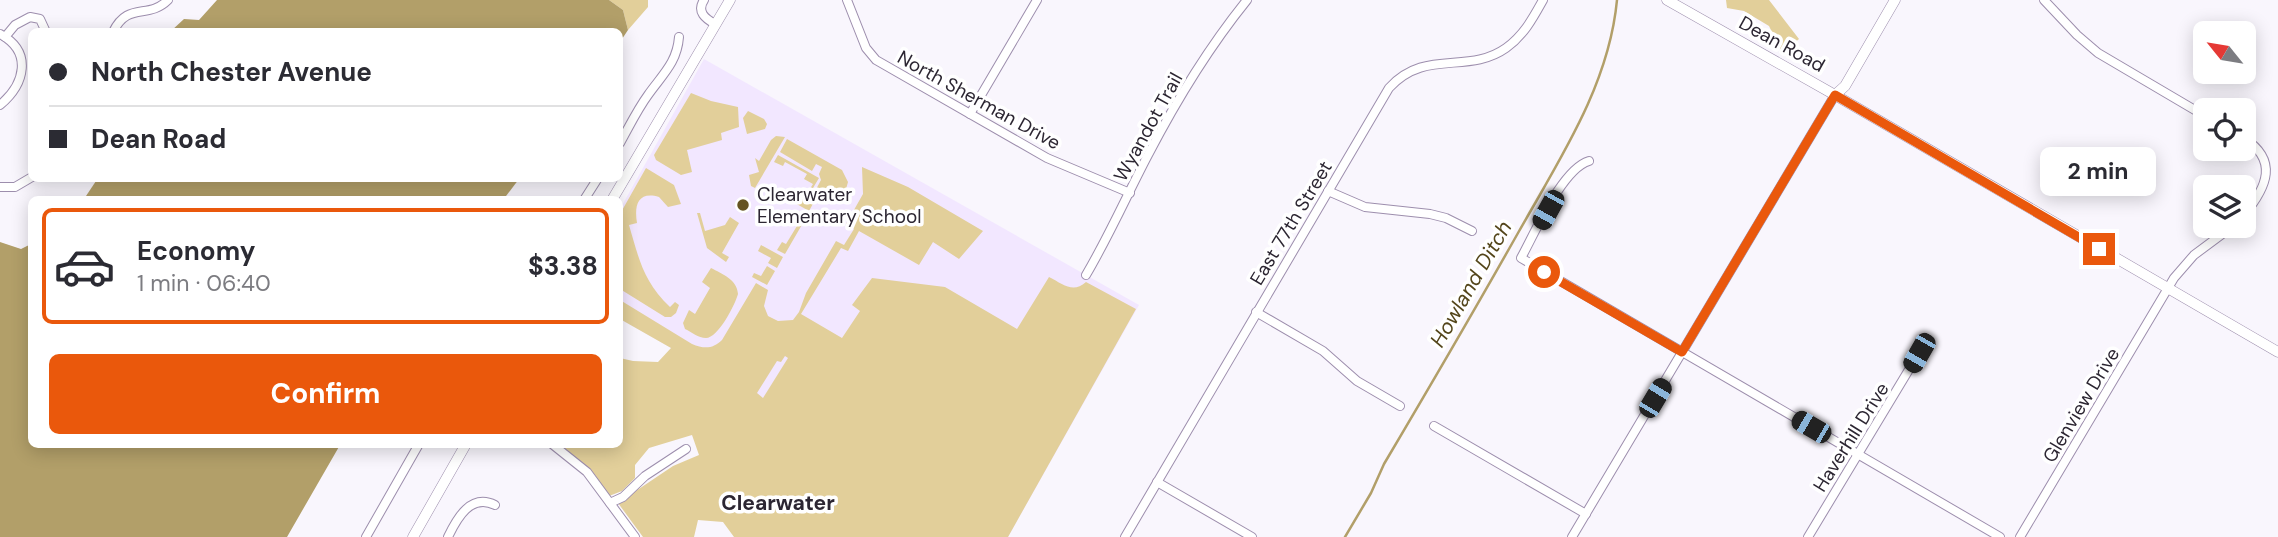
<!DOCTYPE html>
<html lang="en">
<head>
<meta charset="utf-8">
<style>
	:root { --surface:#fff; --page:#f2f2f3; --text:#2b2b33; --muted:#7c7c81; --line:#e1e1e2; --accent:#ea580c }
	body { margin:0; font-family:"DM Sans",sans-serif; background:var(--page); color:var(--text); height:100vh; display:flex; flex-direction:column; font-size:26px; white-space:nowrap }
	* { box-sizing:border-box; margin:0 }
	p { font-size:23px; color:var(--muted) }
	.icon { flex:none; width:38px; height:38px; fill:none; stroke:currentColor; stroke-width:2; stroke-linecap:round; stroke-linejoin:round }
	.map { position:relative; flex:1; overflow:hidden }
	.details { position:absolute; left:28px; top:196px; width:595px; height:252px; display:flex; flex-direction:column; background:var(--surface); border-radius:10px; box-shadow:0 4px 18px #0003 }
	.details>* { flex:none }
	.banner { position:absolute; left:28px; top:28px; width:595px; height:154px; border-radius:10px; box-shadow:0 4px 18px #0003; display:grid; align-content:center; height:154px; padding:0 21px; background:var(--surface) }
	.needle { width:46px; rotate:300deg }
	.fabs { position:absolute; left:2193px; top:21px; display:grid; gap:14px }
	.fabs a { display:grid; place-items:center; width:63px; height:63px; border-radius:10px; background:var(--surface); box-shadow:0 4px 18px #0003; font-size:35px }
	.end { position:absolute; width:32px; height:32px; margin:-16px; border:9px solid #ea580c; background:#fff; box-shadow:0 0 0 4px #fff }
	.from { border-radius:50% }
	.bubble { position:absolute; height:49px; border-radius:10px; background:var(--surface); box-shadow:0 4px 18px #0003; font-size:23px; font-weight:700; line-height:49px; text-align:center }
	.car { position:absolute; width:21px; height:42px; margin:-21px -10px; border-radius:9px; box-shadow:0 0 5px 2px #0007; background:linear-gradient(#222 24%,#8ab4d8 0 40%,#222 0 76%,#8ab4d8 0 86%,#222 0) }
	.banner b { display:flex; align-items:center; gap:24px; height:66px; font-size:26px }
	.banner b+b { border-top:2px solid var(--line) }
	.banner i { width:18px; height:18px; background:var(--text) }
	ul { padding:12px 0 0; list-style:none }
	li { display:flex; align-items:center; gap:21px; height:116px; margin:0 14px 10px; padding:0 7px; border:4px solid var(--line); border-radius:10px }
	li div { flex:1 }
	li b { display:block; font-size:26px }
	li em { font-style:normal; font-weight:700 }
	li.current { border-color:var(--accent) }
	li>.icon { width:63px; height:63px; stroke-width:1.5 }
	.action { display:flex; gap:14px; margin-top:auto; padding:14px 21px }
	.action a { flex:1; height:80px; border-radius:10px; background:var(--accent); color:#fff; font-size:28px; font-weight:700; line-height:80px; text-align:center }
	.map>svg:first-child { display:block }
	.built { fill:#f2e7ff }
	.green { fill:#e2cf9a; fill-rule:evenodd }
	.water { fill:#b29f69 }
	.lines { fill:none; stroke-linecap:round; stroke-linejoin:round }
	.stream { stroke:#b29f69; stroke-width:2.5 }
	.minor-casing { stroke:#9d8ead; stroke-width:10 }
	.tertiary-casing { stroke:#9d8ead; stroke-width:11 }
	.minor { stroke:#fff; stroke-width:8 }
	.tertiary { stroke:#fff; stroke-width:10 }
	.route { stroke:#ea580c; stroke-width:9 }
	.poi-dot { fill:#655422; stroke:#fff; stroke-width:2.5 }
	.labels { text-anchor:middle; dominant-baseline:central; stroke-width:7; stroke-linejoin:round; paint-order:stroke }
	.street-label { font-size:19px; fill:#2c2632; stroke:#fff }
	.poi-label { font-size:19px; fill:#2c2632; stroke:#fff; text-anchor:start }
	.water-label { font-size:21px; font-style:italic; fill:#54461b; stroke:#fff }
	.neighbourhood-label { font-size:21px; font-weight:bold; fill:#2c2632; stroke:#fff }
</style>
</head>
<body>
<div class="map">
<svg width="2278" height="537" viewBox="0 0 2278 537">
	<rect width="100%" height="100%" fill="#f9f6fd"/>
	<path class="built" d="M704,59L1139,305L1008,537L620,319V209Z"/>
	<g class="green">
		<path d="M609,0H648V7L628,30L623,10Z"/>
		<path d="M1726,0H1769L1799,39L1782,53L1769,26L1744,11L1727,8Z"/>
		<path d="M691,93L711,101L738,107L739,127L721,133L722,140L687,150L692,172L681,175L656,160L654,155Z"/>
		<path d="M748,111L764,119L767,124L765,129L747,134L743,118Z"/>
		<path d="M776,136L785,137L755,188L751,186L749,175L759,172L755,158L759,161L771,140Z"/>
		<path d="M787,139L842,170L848,182L844,196H818L814,193L821,180L819,174L822,167L816,164L812,171L780,152Z"/>
		<path d="M778,155L819,178L810,193L808,192L813,184L804,179L807,174L785,162L783,166L774,162Z"/>
		<path d="M862,167L908,187L983,231L959,259L933,242L919,265L859,231L848,251L841,248L801,314L842,338L860,311L852,305L872,278L945,287L1017,329L1049,277C1063,284 1073,294 1086,282L1136,309L1008,537H734L723,522L698,520L694,537H643L618,503L673,466L699,455L692,435L649,448L635,465V478L622,491L609,496L595,475L561,445L620,444V358L633,361L658,362L671,348L620,319V300L692,344C704,349 713,349 722,340L756,283L768,290L764,306L768,316L778,321L793,320L799,312L806,293L836,241L844,245L854,229L846,224L863,194ZM785,356L788,358L763,398L757,393L777,361L781,362Z"/>
		<path d="M646,168L674,185L681,204L668,207L659,197C638,191 634,205 637,223L629,225C639,259 643,281 670,307L675,302L679,305L676,313L671,317H665L620,289V214Z"/>
		<path d="M792,192L804,198L806,195L815,200L809,211L788,199Z"/>
		<path d="M799,211L807,216L785,254L777,250L782,242L786,244L800,221L795,218Z"/>
		<path d="M697,213H700L705,231L725,225L730,217L739,223L722,253L729,257L726,262L707,248Z"/>
		<path d="M761,245L783,257L777,268L768,263L771,258L758,251Z"/>
		<path d="M767,266L775,271L767,285L752,277L754,273L761,276Z"/>
		<path d="M711,268C722,274 737,279 738,294C735,305 718,338 706,338C698,338 692,332 685,329L683,323L689,310L695,314L710,288L702,282Z"/>
	</g>
	<g class="water">
		<path d="M217,0H609L623,10L628,30L620,42V32L171,31L184,19L199,20Z"/>
		<path d="M98,178H518L519,179L503,200L84,199Z"/>
		<path d="M0,242L21,249L31,244L32,444L340,445L287,537H0Z"/>
	</g>
	<g class="lines">
		<path class="stream" d="M1345,537L1371,493L1384,464C1429,388 1474,311 1518,233C1559,160 1609,86 1617,0"/>
		<g class="minor-casing">
			<g id="minor">
				<path d="M704,0C696,12 706,19 715,24"/>
				<path d="M847,0L866,48L876,60L1047,158L1130,193"/>
				<path d="M2044,0L2077,35L2098,53L2205,116"/>
				<path d="M113,32C128,1 148,20 168,0"/>
				<path d="M0,34C33,52 25,84 0,105"/>
				<path d="M5,37L15,25L30,17L40,19L46,32"/>
				<path d="M970,114L1037,0"/>
				<path d="M2244,138C2278,160 2268,186 2244,215"/>
				<path d="M620,143C629,127 637,110 648,95C662,75 677,63 679,37"/>
				<path d="M1589,161C1562,169 1535,233 1521,258L2000,537"/>
				<path d="M0,187H15L32,177"/>
				<path d="M1328,191L1365,207L1430,214L1446,218L1472,231"/>
				<path d="M584,200L598,178"/>
				<path d="M1086,275C1109,236 1127,195 1148,155C1176,101 1209,47 1247,0"/>
				<path d="M1256,312L1323,351L1357,381L1400,406"/>
				<path d="M1434,426L1586,514"/>
				<path d="M552,444L587,472L635,537"/>
				<path d="M1157,482L1252,537"/>
				<path d="M610,503L623,497L645,476L686,449"/>
				<path d="M366,537L419,444"/>
				<path d="M448,537C457,518 471,493 495,505"/>
				<path d="M1125,537L1389,88C1425,48 1468,75 1506,48C1524,35 1533,18 1543,0"/>
				<path d="M1572,537L1835,95"/>
				<path d="M1808,537L1919,353"/>
				<path d="M2020,537L2174,278L2194,255L2233,226"/>
			</g>
		</g>
		<g class="tertiary-casing">
			<g id="tertiary">
				<path d="M1667,0L1835,95L2278,352"/>
				<path d="M1835,95L1845,86L1895,0"/>
				<path d="M612,200L730,0"/>
				<path d="M413,537L466,444"/>
			</g>
		</g>
		<use href="#minor" class="minor"/>
		<use href="#tertiary" class="tertiary"/>
	</g>
	<g class="lines">
		<path class="route" d="M1544,272L1682,352L1835,95L2099,249"/>
	</g>
	<circle class="poi-dot" cx="743" cy="205" r="7"/>
	<g class="labels">
		<g class="street-label">
			<text transform="translate(1782 44) rotate(29)">Dean Road</text>
			<text transform="translate(979 100) rotate(29)">North Sherman Drive</text>
			<text transform="translate(1148 127) rotate(-61)">Wyandot Trail</text>
			<text transform="translate(1291 223) rotate(-59)">East 77th Street</text>
			<text transform="translate(2081 405) rotate(-59)">Glenview Drive</text>
			<text transform="translate(1851 437) rotate(-58)">Haverhill Drive</text>
		</g>
		<g class="poi-label">
			<text x="757" y="194">Clearwater<tspan x="757" dy="22">Elementary School</tspan></text>
		</g>
		<g class="water-label">
			<text transform="translate(1471 284) rotate(-60)">Howland Ditch</text>
		</g>
		<g class="neighbourhood-label">
			<text x="778" y="503">Clearwater</text>
		</g>
	</g>
</svg>
<div class="fabs">
<a><svg class="needle" viewBox="-14 -14 28 28"><path d="M0-13l5 13h-10z" fill="#e53935"/><path d="M0 13l5-13h-10z" fill="#7c7c81"/></svg></a>
<a><svg class="icon" aria-label="locate" viewBox="0 0 24 24"><circle cx="12" cy="12" r="6"/><path d="M12 2v4M12 18v4M2 12h4M18 12h4"/></svg></a>
<a><svg class="icon" aria-label="layers" viewBox="0 0 24 24"><path d="M12 4l9 5-9 5-9-5zM3 14l9 5 9-5"/></svg></a>
</div>
<i class="end from" style="left:1544px;top:272px"></i>
<i class="end" style="left:2099px;top:249px"></i>
<div class="bubble" style="left:2040px;top:147px;width:116px">2 min</div>
<i class="car" style="left:1548px;top:210px;rotate:209deg"></i>
<i class="car" style="left:1919px;top:353px;rotate:210deg"></i>
<i class="car" style="left:1655px;top:398px;rotate:31deg"></i>
<i class="car" style="left:1811px;top:427px;rotate:300deg"></i>
<div class="banner">
<b><i class="from"></i>North Chester Avenue</b>
<b><i></i>Dean Road</b>
</div>
<section class="details">
<ul>
<li class="current"><svg class="icon" aria-label="car" viewBox="0 0 24 24"><path d="M5 17H2v-5l4-1 3-4h7l3 4 3 1v5h-3M9 17h6M6 11h13"/><circle cx="7" cy="17" r="2"/><circle cx="17" cy="17" r="2"/></svg><div><b>Economy</b><p>1 min · 06:40</p></div><em>$3.38</em></li>
</ul>
<div class="action"><a>Confirm</a></div>
</section>
</div>
</body>
</html>
